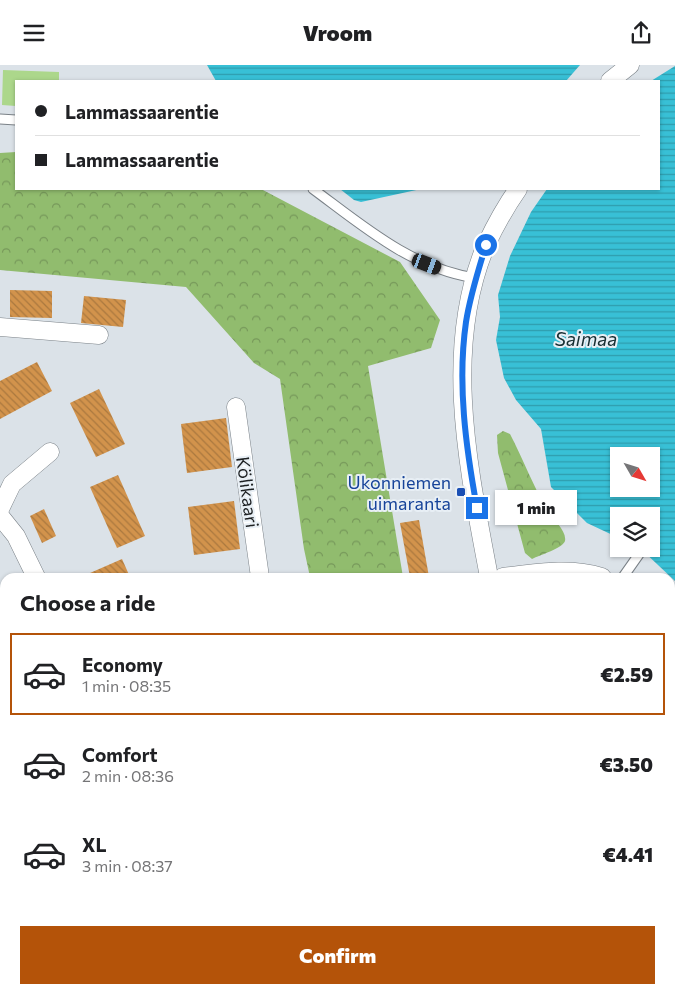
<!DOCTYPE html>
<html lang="en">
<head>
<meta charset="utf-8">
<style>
	:root { --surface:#fff; --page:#f6f6f6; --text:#202124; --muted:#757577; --line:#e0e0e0; --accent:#b45309 }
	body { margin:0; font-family:Commissioner,sans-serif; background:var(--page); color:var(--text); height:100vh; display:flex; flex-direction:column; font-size:19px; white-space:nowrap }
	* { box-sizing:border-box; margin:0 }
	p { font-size:16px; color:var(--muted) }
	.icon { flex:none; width:28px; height:28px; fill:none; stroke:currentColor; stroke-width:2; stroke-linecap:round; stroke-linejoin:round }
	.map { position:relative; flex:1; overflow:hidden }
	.panel { position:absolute; left:0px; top:508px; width:675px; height:421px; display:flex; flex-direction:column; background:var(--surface); border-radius:15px 15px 0 0; box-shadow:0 1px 4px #0004 }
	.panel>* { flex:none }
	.hud { position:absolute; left:15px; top:15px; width:645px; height:110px; border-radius:0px; box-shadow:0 1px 4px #0004; display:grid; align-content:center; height:110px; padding:0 20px; background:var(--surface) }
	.needle { width:32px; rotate:129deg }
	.tools { position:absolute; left:610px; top:382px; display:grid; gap:10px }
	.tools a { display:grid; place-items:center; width:50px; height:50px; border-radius:0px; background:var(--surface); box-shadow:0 1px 4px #0004; font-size:25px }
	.end { position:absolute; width:22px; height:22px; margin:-11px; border:6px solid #1a73e8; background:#fff; box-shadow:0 0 0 2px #fff }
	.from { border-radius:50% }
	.bubble { position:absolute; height:35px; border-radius:0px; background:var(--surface); box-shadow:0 1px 4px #0004; font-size:16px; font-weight:800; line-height:35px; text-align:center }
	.car { position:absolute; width:15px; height:30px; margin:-15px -8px; border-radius:6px; box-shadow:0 0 4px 1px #0007; background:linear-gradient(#222 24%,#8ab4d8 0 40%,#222 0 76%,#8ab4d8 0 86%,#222 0) }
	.hud b { display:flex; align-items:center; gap:18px; height:48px; font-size:19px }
	.hud b+b { border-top:1px solid var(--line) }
	.hud i { width:12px; height:12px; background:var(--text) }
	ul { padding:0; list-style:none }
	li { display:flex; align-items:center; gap:15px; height:82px; margin:0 10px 8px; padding:0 10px; border:2px solid transparent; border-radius:0px }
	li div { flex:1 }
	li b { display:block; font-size:19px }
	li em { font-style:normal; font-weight:800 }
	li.current { border-color:var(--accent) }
	li>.icon { width:45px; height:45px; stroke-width:1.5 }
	h2 { padding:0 20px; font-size:22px; line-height:60px }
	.button { display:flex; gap:10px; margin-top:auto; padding:10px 20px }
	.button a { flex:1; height:58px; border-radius:0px; background:var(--accent); color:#fff; font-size:20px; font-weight:800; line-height:58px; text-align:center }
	header { display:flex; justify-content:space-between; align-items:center; height:65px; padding:0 20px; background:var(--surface); font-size:22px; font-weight:800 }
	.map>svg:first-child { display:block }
	.forest { fill:url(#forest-crowns) }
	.garden { fill:#acd78b }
	.water { fill:url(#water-rules); fill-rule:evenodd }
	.building { fill:url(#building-back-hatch) }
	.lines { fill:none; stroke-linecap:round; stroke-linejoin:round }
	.lane-casing { stroke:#7a8187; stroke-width:11 }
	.street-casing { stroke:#7a8187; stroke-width:19 }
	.secondary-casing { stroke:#7a8187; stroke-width:27 }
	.lane { stroke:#fff; stroke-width:9 }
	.street { stroke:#fff; stroke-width:18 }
	.secondary { stroke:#fff; stroke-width:25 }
	.route { stroke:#1a73e8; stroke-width:6 }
	.transit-dot { fill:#1a4fb4; stroke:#e8eff5; stroke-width:2 }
	.labels { text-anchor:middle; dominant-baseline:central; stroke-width:4; stroke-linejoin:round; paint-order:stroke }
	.transit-label { font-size:18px; fill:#164399; stroke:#e8eff5; text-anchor:end }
	.street-label { font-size:18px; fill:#1d2022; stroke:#e8eff5 }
	.water-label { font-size:19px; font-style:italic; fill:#182f33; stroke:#e8eff5 }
</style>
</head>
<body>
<header><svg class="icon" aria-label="menu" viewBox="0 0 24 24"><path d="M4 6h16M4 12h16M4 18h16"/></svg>Vroom<svg class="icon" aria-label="share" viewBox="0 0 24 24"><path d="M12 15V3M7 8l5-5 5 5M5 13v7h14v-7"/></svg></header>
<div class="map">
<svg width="675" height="928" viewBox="0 0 675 928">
	<defs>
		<pattern id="forest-crowns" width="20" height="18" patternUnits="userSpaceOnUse" patternTransform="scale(1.25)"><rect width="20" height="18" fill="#91bc6e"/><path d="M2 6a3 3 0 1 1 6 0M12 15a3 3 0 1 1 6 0" fill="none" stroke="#76985a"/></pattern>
		<pattern id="water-rules" width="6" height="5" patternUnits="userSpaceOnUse" patternTransform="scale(1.25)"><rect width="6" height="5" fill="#38c0d6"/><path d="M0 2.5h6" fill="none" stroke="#2f9cad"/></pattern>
		<pattern id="building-back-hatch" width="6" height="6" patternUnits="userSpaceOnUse" patternTransform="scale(1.25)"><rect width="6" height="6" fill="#d2934c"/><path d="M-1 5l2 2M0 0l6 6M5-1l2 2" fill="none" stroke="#aa783f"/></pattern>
	</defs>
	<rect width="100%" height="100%" fill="#dbe2e8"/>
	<g class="forest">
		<path d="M16,87V124H261L400,197L440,255L431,283L368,301L403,512H310L304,484L280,314L254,298L186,222L0,205V88Z"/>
		<path d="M503,366L510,369C523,394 533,421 548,446C553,454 567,466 565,476C563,483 540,490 532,494L525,488L498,388L497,370Z"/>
		<path d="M670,572L675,576V837L670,836Z"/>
		<path d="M144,924H297V928H134Z"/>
		<path d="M392,924H485L484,928H394Z"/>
		<path d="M567,924H633L631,928H566Z"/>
	</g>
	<path class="garden" d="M3,5L59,7V16H16V41L2,40Z"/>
	<g class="water">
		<path d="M207,0H580L566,16H216Z"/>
		<path d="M675,1V516L641,484H651V451H619V473L587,458L551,422L541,364L516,335L504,313L496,275L500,252L498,230L510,191L531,147L547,124H659V16H651ZM619,391H651V424H619Z"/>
		<path d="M340,124H421L361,137L354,135Z"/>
	</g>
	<g class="building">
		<path d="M10,225L52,226V253L10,252Z"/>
		<path d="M84,231L126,235L123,262L81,258Z"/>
		<path d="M37,297L52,326L0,354V316Z"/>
		<path d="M99,324L125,379L96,392L70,338Z"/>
		<path d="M226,353L232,402L187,408L181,359Z"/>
		<path d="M118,410L145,471L117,483L90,422Z"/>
		<path d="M234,436L240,484L194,490L188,442Z"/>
		<path d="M44,444L56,471L42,478L30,451Z"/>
		<path d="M419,455L429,512H410L400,458Z"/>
		<path d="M122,494L130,512H92L90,508Z"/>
		<path d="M0,575L5,577V582L0,594Z"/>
		<path d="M28,924H119L121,928H30Z"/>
		<path d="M325,924H358L359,928H326Z"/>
	</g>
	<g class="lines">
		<g class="lane-casing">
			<g id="lane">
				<path d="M0,54L16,55"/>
				<path d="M313,124C363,161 411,203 475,213"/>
				<path d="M623,512L642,485"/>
			</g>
		</g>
		<g class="street-casing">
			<g id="street">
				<path d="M610,16L630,0"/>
				<path d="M0,262L99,270"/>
				<path d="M236,342L260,512"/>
				<path d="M0,444L12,419L50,387"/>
				<path d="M0,451L16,471L36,512"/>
				<path d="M489,512C469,405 442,285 486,180C495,161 506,141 518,124"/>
				<path d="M503,512C536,508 569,502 602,512"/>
				<path d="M670,545L675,548"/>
				<path d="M0,642L5,635"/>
				<path d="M0,800L5,795"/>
				<path d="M670,856L675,858"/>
				<path d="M314,924V928"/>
			</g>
		</g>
		<g class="secondary-casing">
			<path id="secondary" d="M519,928L520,924"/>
		</g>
		<use href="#lane" class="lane"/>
		<use href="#street" class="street"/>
		<use href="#secondary" class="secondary"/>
	</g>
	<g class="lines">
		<path class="route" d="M477,443C466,383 457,319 466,257C470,231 478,206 486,180"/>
	</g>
	<rect class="transit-dot" x="456" y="422" width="10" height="10" rx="2.5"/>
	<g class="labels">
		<g class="transit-label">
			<text x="451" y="417">Ukonniemen<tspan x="451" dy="21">uimaranta</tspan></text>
		</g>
		<g class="street-label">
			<text transform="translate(248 427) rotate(82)">Kölikaari</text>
		</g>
		<g class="water-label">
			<text x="586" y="273">Saimaa</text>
		</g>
	</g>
</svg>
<div class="tools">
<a><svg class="needle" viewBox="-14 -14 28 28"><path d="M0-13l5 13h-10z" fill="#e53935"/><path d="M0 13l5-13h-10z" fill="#757577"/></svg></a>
<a><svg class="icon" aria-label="layers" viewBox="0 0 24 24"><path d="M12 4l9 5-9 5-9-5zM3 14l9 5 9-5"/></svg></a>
</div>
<i class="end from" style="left:486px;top:180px"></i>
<i class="end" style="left:477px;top:443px"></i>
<div class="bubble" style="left:495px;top:425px;width:82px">1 min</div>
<i class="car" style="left:427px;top:199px;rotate:111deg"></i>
<div class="hud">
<b><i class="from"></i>Lammassaarentie</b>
<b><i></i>Lammassaarentie</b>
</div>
<section class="panel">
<h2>Choose a ride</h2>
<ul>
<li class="current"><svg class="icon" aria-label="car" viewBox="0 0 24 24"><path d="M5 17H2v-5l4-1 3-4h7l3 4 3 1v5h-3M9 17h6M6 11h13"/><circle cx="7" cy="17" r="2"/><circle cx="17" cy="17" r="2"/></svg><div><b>Economy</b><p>1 min · 08:35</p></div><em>€2.59</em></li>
<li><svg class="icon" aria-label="car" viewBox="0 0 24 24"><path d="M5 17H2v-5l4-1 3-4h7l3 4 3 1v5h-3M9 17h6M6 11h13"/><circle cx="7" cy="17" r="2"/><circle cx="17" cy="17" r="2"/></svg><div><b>Comfort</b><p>2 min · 08:36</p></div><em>€3.50</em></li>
<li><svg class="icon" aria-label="car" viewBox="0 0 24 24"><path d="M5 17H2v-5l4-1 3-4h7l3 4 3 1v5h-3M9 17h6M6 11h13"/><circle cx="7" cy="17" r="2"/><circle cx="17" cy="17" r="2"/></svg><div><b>XL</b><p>3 min · 08:37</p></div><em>€4.41</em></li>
</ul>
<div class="button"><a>Confirm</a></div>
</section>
</div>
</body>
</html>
